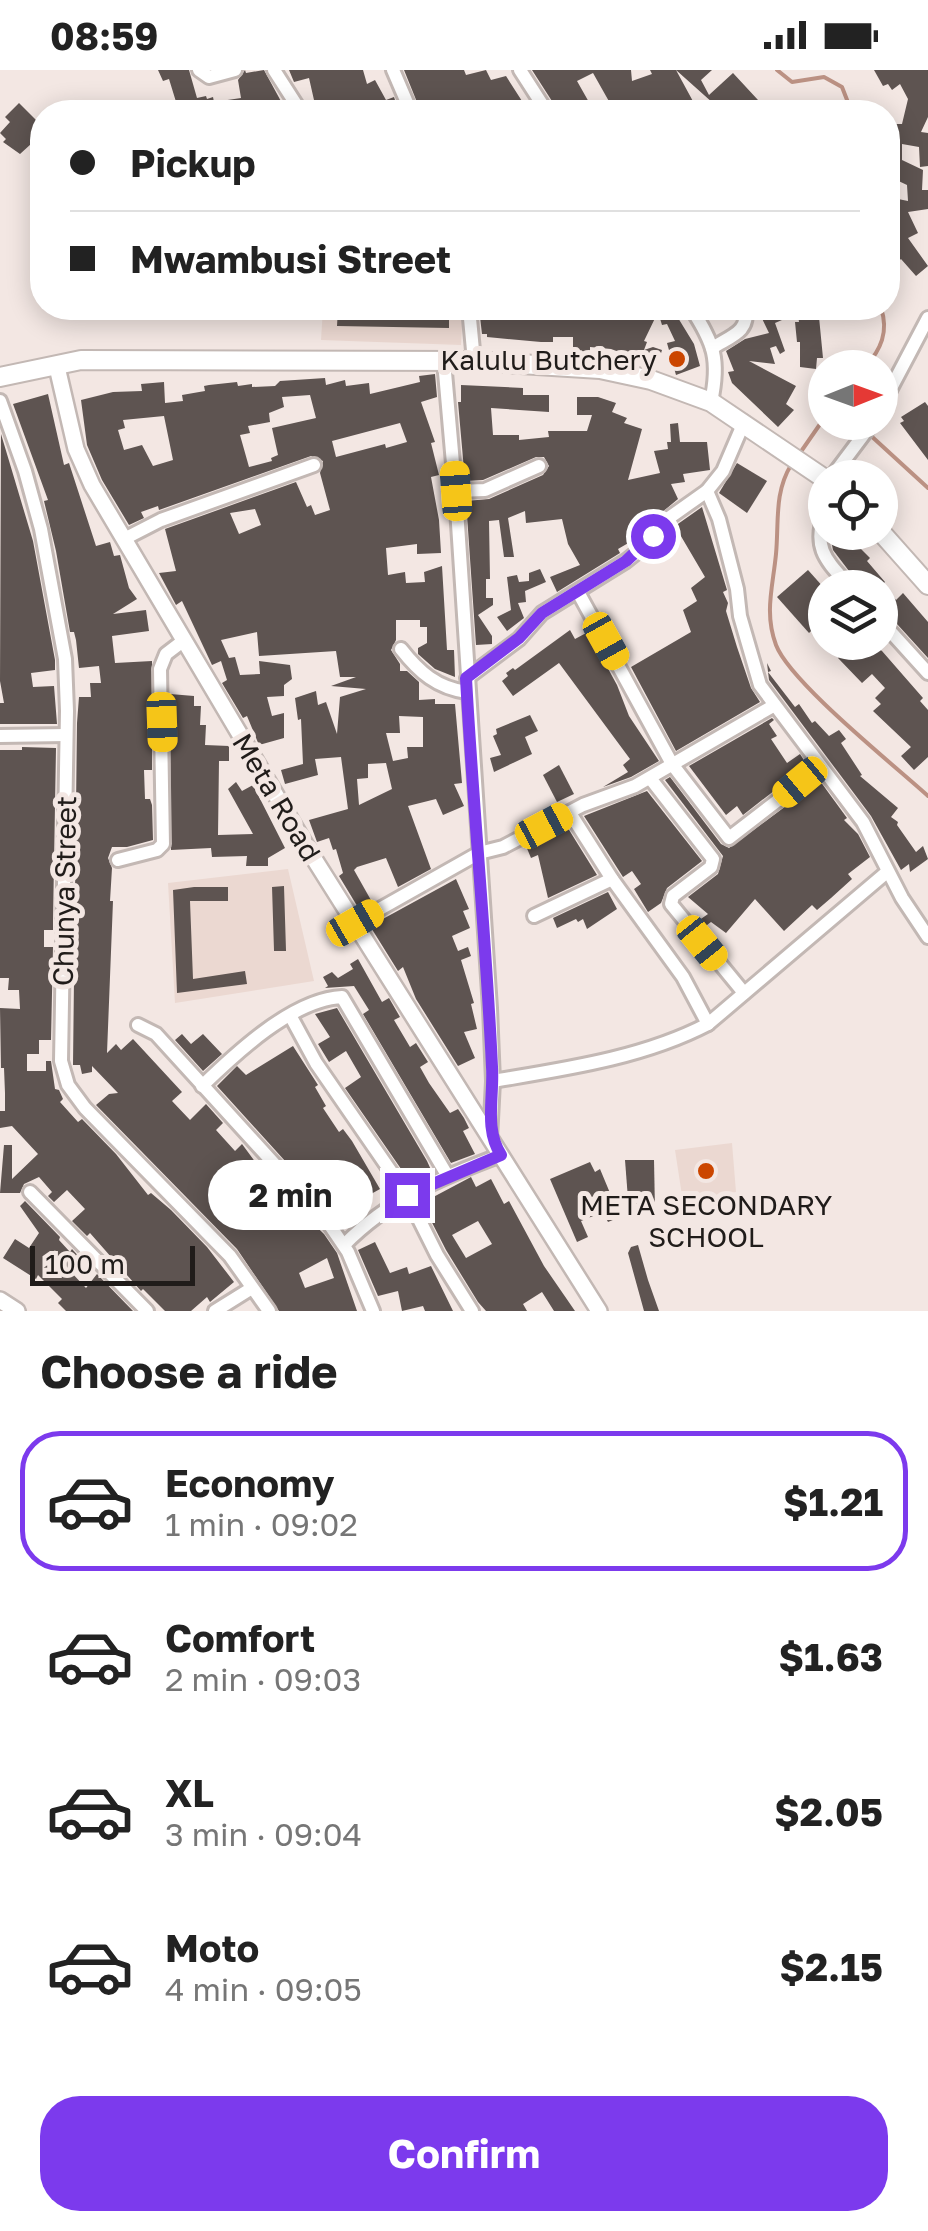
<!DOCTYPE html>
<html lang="en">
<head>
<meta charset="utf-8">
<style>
	:root { --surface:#fff; --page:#f2f2f2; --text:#222; --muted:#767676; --line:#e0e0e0; --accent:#7c3aed }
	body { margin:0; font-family:"Golos Text",sans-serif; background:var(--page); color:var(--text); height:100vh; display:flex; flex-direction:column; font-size:38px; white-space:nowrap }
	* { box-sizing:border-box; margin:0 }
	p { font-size:32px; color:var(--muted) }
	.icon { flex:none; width:55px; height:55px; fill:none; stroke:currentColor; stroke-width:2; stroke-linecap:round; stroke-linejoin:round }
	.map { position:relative; height:1241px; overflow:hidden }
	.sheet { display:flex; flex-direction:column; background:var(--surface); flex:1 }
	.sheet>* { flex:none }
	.guide { position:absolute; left:30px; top:30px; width:870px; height:220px; border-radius:40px; box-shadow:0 5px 25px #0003; display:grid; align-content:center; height:220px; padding:0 40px; background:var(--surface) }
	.needle { width:65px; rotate:89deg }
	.buttons { position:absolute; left:808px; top:280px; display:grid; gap:20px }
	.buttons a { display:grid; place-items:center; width:90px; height:90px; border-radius:50%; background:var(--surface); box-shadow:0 5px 25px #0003; font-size:50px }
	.scale { position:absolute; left:30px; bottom:25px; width:165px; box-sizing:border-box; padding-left:10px; border:5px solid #201c1a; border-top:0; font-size:28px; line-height:35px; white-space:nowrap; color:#201c1a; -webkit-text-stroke:8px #f3e7e3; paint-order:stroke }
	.end { position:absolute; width:45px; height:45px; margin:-22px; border:12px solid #7c3aed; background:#fff; box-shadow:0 0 0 5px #fff }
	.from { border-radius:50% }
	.bubble { position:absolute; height:70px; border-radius:35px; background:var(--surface); box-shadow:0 5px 25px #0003; font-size:32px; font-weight:700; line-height:70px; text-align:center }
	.car { position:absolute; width:30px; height:60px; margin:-30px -15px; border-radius:12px; box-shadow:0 0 8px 2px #0007; background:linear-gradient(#f5c518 24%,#345 0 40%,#f5c518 0 76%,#345 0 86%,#f5c518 0) }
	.guide b { display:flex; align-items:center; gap:35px; height:95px; font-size:38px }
	.guide b+b { border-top:2px solid var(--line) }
	.guide i { width:25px; height:25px; background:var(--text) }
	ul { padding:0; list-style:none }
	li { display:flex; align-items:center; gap:30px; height:140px; margin:0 20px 15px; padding:0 20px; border:5px solid transparent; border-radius:40px }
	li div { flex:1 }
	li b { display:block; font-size:38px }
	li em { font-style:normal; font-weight:700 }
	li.on { border-color:var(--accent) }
	li>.icon { width:90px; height:90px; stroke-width:1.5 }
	h2 { padding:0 40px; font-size:45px; line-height:120px }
	.primary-button { display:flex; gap:20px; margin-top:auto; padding:20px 40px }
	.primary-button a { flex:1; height:115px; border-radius:40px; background:var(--accent); color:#fff; font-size:40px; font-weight:700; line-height:115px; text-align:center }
	.status { display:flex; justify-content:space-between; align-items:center; height:70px; padding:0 50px; background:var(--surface); direction:ltr }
	.status svg { height:28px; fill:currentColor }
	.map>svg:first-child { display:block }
	.built { fill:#ebd8d1 }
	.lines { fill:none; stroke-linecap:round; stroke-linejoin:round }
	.stream { stroke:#bb9183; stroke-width:4 }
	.building { fill:#5e5451; fill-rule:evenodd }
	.minor-casing { stroke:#c3b8b4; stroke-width:18 }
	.tertiary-casing { stroke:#c3b8b4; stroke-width:20 }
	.secondary-casing { stroke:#c3b8b4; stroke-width:22 }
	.minor { stroke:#fff; stroke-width:12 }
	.tertiary { stroke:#fff; stroke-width:15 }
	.secondary { stroke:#fff; stroke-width:18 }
	.route { stroke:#7c3aed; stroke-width:12 }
	.poi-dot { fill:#cb4600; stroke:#f3e7e3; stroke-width:4 }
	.labels { text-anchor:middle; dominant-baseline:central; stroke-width:10; stroke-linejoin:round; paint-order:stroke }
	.poi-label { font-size:28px; fill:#201c1a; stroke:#f3e7e3; text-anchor:end }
	.street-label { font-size:28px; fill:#201c1a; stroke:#f3e7e3 }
</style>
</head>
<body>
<div class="status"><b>08:59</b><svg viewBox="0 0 49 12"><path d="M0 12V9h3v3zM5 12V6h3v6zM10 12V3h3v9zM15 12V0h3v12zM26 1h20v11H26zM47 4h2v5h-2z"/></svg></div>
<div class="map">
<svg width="928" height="1241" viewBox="0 0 928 1241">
	<rect width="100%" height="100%" fill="#f3e7e3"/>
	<g class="built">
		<path d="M323,238H463L461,275L321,270Z"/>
		<path d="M288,799L314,911L175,933L168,813Z"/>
		<path d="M732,1073L736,1122L683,1132L675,1080Z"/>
	</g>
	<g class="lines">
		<g class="stream">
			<path d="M777,0L792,12L824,7L842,17L849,35L847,42"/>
			<path d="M865,298C881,279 889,262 881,238"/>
			<path d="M869,364L928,418"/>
			<path d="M800,383L825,347"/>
			<path d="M791,395C774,423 779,452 776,484C773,516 764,543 776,575C790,612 894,695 928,726"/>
		</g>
	</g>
	<g class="building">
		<path d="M158,0H189L197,28L206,26L207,29L213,27L214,32L241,28L238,10L245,0L246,3L264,0L283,35L249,42H159L177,35L169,9L163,11Z"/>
		<path d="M289,0H363L367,14L375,10L386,30L394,27L397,36L382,42H311L307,32L314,30L309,8L294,12Z"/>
		<path d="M404,0H464L466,5L486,0L491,10L506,6L529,42H421Z"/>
		<path d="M532,0H631L632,11L652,4L650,0H712L701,10L709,25L733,3L769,42H723L676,0L695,35L682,42H615L593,3L577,11L590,34L593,32L601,42H559Z"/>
		<path d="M874,0H928V47L921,62L928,63V96L920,97L919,77L902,74V90L923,100L922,120H928V139L908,142L918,163L908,168L928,196L916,206L901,189L888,200V127L908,131L907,115L888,106L896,84H888V54H902L908,29L900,14L892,20L888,14L883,16Z"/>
		<path d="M19,33L42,56V72L36,79L31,74L20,84L3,72L6,69L0,63L10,52L5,47Z"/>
		<path d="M338,238H350V241L432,246V238H449V258L337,256Z"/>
		<path d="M479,238H672L694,274L700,296L676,305L667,273L675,271L667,254L662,255L658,242L644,271L647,272L644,280L653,277L662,280L658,293L650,291L649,293L611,279L590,277V283H573V267H553V272H541L487,267V264H482Z"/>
		<path d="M757,238H776L782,250L775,253L785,281L780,284L776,276L770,278L775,294L749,291L796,316L786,334L794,340L778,357L732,313L728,302L734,301L726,281L745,269L769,263Z"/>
		<path d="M797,238H816L819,247L823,288H817L816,299L800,297V272H797L795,252H799Z"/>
		<path d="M435,304L437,327L421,332L435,372L431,373L439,405L431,407L439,450L441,483L417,484V474L386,478L388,505L405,502L406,513L425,512L424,502L442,496L447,580H454L455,607L435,599L418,584V578L427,573V557H420V550H396V570L391,580L400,594V601H407L419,612V630L435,629V634H455L462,713L454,714L464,736L443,745L436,729L408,736L431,799L398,817L386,788L357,797L354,800L372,832L359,839L339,806L343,803L336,779L333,780L329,768L317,772L309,750L348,739L341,687L315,689L318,705L285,714L281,700L303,694L301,649L298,650L295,628L316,621L318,635L326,632L337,664L340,627L366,619L331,616L356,607H340L336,581L259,586L257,562L221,570L229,588L235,587L240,605L260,604L259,591L290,595L292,609L284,615V626L267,627L272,646L284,643V668L259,675L247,646L243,648L222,613L227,610L221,591L212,595L182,531L176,535L159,503L176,501L165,459L296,412L307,437L311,435L315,445L330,440L320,403L323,391L311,386L159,440L158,436L141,442L144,448L129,455L102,410L87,375L81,330L113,322L142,321L141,314L164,312L165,333L183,331L182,325L205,321L204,316L209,315L237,312L238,316L252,314V317L275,316L280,311L325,308L326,315L345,310L346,316L369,313L370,324L420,312L419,306ZM310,325L316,348L272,358L278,385L271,388L272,391L249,397L240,365L250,363L248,356L270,352L269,343L284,337L282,327ZM164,346L173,390L153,396L142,375L124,380L118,360L125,358L123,350ZM400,353L407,372L386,378L385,374L336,387L332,371ZM255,439L261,455L239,464L230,443ZM399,646L423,647V677H407L408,688L393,691L386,663H400ZM386,693L392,719L359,735L357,709L368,708V694Z"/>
		<path d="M461,315L523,318V325H549V342L491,338L493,365H519V370L549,367L548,361H587L592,345H577V327H598L616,333L612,342L627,348L624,353L642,359L628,410L660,403L654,381L668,379L667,372H671L670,354L678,353L680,372H707L710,400L683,404L685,412L671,414L678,429L637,463V468L618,479L620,483L557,522L550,507L580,495L568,474L562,449L526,453L525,441L508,448L514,487H504L499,450L489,451L490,509H486V528H493V535L478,545L492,566V574L476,575L466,431L489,429L543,405L549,396L544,387H536L483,410L465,411L458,332H461Z"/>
		<path d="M48,324L64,395L69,393L96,476L110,472L114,486L120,485L129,518L137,529L113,544L146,540L149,561L112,566L115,593L152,591V700H144L145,729H150L152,735L153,770L127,777H112L108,788L112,798L110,831H113L107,983L116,974L121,980L133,969L182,1022L172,1031L190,1050L206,1034L223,1053L216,1060L235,1081L242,1074L270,1112L324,1164L337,1183L357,1241H279L237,1179L96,1035L109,1024L118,1023L92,996V1002L82,1004L80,995H73L77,653L79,627H91L90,613H101L99,596L79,598L76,570L74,562H70L56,481L44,431L48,430L13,334ZM241,1105L259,1125L245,1139L227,1119ZM327,1188L334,1208L305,1218L299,1203Z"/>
		<path d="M925,332L928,336V390L900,353L904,351L901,347Z"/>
		<path d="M1,364L33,471L55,590V600L31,603L33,617L54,616L57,654H0V633H4L0,611Z"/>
		<path d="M737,393L767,411L747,443L719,423Z"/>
		<path d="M702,437L727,520L723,522L728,533L726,541L737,577L751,618L760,632L676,681L631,597L691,562L683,540L697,531L691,518L705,507L675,456Z"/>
		<path d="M834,468L842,477L851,469L870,488L867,491L885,512L879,518H862L833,480L831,470Z"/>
		<path d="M540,499L546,512L525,521L526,532L518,533L524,548L507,561L497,547L511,540L507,507L517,505L519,512L529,511V503Z"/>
		<path d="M808,500L825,519V548L809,563L777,527Z"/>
		<path d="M890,523L896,530L903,523L928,552V588L887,543L880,540V532Z"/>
		<path d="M570,560L575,569L588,562L617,615L629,646L659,691L631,707L603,717L628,702L623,695L630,689L559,593L513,626L502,611L508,606L506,603L513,598L515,600Z"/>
		<path d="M845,572H869L882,581L923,628L920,631L928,640V687L914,700L901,686L911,677L873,641L881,634L875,628L885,618L872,604L862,613L838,588L849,577Z"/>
		<path d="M767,593L771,601L768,602L795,637L799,634L812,653L815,651L829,666L839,660L846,669L841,673L862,705L860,706L898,738L891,747L898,752L897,755L916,782L923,776L928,789L910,802L909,794L901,800L871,746L769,610Z"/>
		<path d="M170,624L194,626V636H201L200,655H206L205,675L229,676V691H219L218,765L253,764L228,719L236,712L242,721L253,715L285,778L268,788V796H246L247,786L212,787L211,778L171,780Z"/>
		<path d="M530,645L538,661L525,667L532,684L494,702L490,688L501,685L493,666L497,664L496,659Z"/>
		<path d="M772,648L774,650L769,654L777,666L771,669L787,693L800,684L807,695L743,745L737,736L726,745L689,696Z"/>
		<path d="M22,677L56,678L53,851V860H44V877H53L51,970H39V984H27V1001H46V991H51L55,1019L59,1020L63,1029L60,1032L78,1052L82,1049L116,1084L148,1125L151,1123L171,1140L207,1177L234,1212L210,1232L207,1227L191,1241H165L143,1219L141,1221L90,1163L87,1166L72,1151L85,1139L67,1120L54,1132L48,1126L52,1122L39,1107L24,1114L20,1123H0L4,1075H12V1109L38,1084L12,1056L0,1058V1041H5V1023L4,998H1L0,938L20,939L19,920H8L9,908H0V680H22Z"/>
		<path d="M559,695L574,724L557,732L543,705Z"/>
		<path d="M670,707L721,774L729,778L820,711L847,748L844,750L858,764L870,787L848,804L852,809L831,828L817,840L812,835L784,861L755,829L726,863L711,852L703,858L698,851L708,844L688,827L718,804L723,786L665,710Z"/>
		<path d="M647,721L702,791L667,818L661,833L648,842L634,819L641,814L632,801L623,807L584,746Z"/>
		<path d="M566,755L597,805L548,828L538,785L531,788L526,776Z"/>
		<path d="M456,809L469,839L463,841L470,858L452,866L458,881L468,877L471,886L461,890L474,933L471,934L477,959L464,962L475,988L458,996L416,929L403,897L398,901L370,856Z"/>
		<path d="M284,816L286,881H274L272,817Z"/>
		<path d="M194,817H228V831H190L193,909L245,901L247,914L177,923L173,820Z"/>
		<path d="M608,822L617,839L587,859L583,849L578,852L576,849L557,858L553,848Z"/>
		<path d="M358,889L382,932L389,928L400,947L394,950L410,977L416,973L428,992L420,997L429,1013L450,1043L458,1039L464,1048L469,1058L463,1061L475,1084L451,1093L363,944L369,940L354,916L325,918L328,916L323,907L332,902L338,908L353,899L350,894Z"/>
		<path d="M337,938L427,1091L432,1102L418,1109L416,1105L408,1109L345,1018L361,1007L346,981L329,992L318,974L330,967L315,944Z"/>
		<path d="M182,964L191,974L203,964L222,984L203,1001L175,970Z"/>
		<path d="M293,976L318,1015L315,1017L326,1036L323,1038L339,1062L343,1059L352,1071L380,1119L362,1129L368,1137L345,1157L217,1016L237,996L246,1005Z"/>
		<path d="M625,1090H654L655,1141L629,1142Z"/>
		<path d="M590,1092L595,1102L600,1099L620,1147L608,1152L603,1142L581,1151L588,1167L577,1172L550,1109Z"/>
		<path d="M471,1107L476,1117L491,1109L504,1134L509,1131L544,1196L575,1241H554L542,1222L523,1234L527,1241H486L478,1232L446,1180L422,1133ZM478,1151L492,1174L466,1188L452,1165Z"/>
		<path d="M25,1131L60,1167L59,1170L70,1182L72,1179L82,1190L70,1201L86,1218L97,1204L133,1241H66L58,1233L62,1229L38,1205L36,1209L3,1188L15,1169L29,1178L39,1163L20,1136Z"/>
		<path d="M375,1172L390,1203L407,1197L409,1204L431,1196L453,1241H425L423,1236L402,1241L398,1221L378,1226L358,1180Z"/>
		<path d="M638,1175L648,1210L659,1241H644L628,1183L631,1177Z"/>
	</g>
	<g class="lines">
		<g class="minor-casing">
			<g id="minor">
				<path d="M199,0L209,7L235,0"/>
				<path d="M274,0L301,42"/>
				<path d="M393,0L411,42"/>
				<path d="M520,0L547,42"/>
				<path d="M469,238L474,291"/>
				<path d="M691,238C714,273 720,290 711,332"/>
				<path d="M712,278C731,266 750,262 745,238"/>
				<path d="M444,291L457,439L490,938L493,1011L490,1069"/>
				<path d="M0,331L25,401L41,459L65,589L67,641L61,991L68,1015L85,1038L230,1186L269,1241"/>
				<path d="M880,339L928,248"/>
				<path d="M831,408L873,352"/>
				<path d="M456,421L485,420L539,396"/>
				<path d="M707,421L719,449L737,519L740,546L760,615L863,752L902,828L928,867"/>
				<path d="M825,442C812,480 827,491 851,518"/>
				<path d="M124,469L161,450L314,395"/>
				<path d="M578,522L672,694L729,768L821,697"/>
				<path d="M880,550L928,603"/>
				<path d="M401,579C419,602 437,618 467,622"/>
				<path d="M467,608L519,569L542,543L626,491L641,479L666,450L707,421L723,401L744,352"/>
				<path d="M0,666L66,665"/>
				<path d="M650,708L713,789L711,797L673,826L671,834L744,923"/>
				<path d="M570,743L612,809L683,907L708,954"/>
				<path d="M118,790L157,780L163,774L160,599L166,584L183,571"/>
				<path d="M534,846L612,809"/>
				<path d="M355,853L479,783L503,777L583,735L635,716L773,636"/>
				<path d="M291,947L316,993L407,1125L437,1185L472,1241"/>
				<path d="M138,955L156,964L329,1154L348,1182L373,1241"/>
				<path d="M493,1011C564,999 643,988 708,954L887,802"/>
				<path d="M202,1016C235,984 293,929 342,927L447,1105"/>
				<path d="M30,1122L147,1241"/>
				<path d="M344,1175C389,1129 442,1107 501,1085"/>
				<path d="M215,1241L252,1218"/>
			</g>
		</g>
		<g class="tertiary-casing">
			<g id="tertiary">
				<path d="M57,297L76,379L92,415L306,776L599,1241"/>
				<path d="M0,1230L17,1241"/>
			</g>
		</g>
		<g class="secondary-casing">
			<g id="secondary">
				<path d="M0,307L81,290L474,291L600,299L651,310L711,332L825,409"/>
				<path d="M880,461L928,515"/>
			</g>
		</g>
		<use href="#minor" class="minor"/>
		<use href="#tertiary" class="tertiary"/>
		<use href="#secondary" class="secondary"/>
	</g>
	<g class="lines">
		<path class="route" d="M407,1125L501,1085C484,1059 494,1027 492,997C486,867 473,738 466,608L519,568L542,543L626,491L653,466"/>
	</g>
	<g class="poi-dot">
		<circle cx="677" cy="289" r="10"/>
		<circle cx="706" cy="1101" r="10"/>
	</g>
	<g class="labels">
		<g class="poi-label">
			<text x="657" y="289">Kalulu Butchery</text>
			<text x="706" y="1134" text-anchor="middle">META SECONDARY<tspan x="706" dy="32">SCHOOL</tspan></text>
		</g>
		<g class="street-label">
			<text transform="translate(277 727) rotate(59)">Meta Road</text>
			<text transform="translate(64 821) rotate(-89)">Chunya Street</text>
		</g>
	</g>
</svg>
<div class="buttons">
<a><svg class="needle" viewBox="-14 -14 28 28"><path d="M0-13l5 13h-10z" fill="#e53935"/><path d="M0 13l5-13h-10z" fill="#767676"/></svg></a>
<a><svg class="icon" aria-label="locate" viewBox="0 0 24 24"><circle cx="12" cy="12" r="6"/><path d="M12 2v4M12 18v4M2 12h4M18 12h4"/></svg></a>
<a><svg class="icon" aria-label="layers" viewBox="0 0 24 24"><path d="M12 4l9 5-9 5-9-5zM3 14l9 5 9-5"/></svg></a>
</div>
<div class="scale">100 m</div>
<i class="end from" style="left:653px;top:466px"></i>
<i class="end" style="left:407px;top:1125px"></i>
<div class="bubble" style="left:208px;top:1090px;width:165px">2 min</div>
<i class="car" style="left:456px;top:421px;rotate:356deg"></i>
<i class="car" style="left:606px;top:571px;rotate:151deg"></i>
<i class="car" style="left:162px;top:652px;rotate:178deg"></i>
<i class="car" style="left:800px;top:712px;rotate:230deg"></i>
<i class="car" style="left:544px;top:756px;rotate:62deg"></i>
<i class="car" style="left:355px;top:853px;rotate:60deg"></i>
<i class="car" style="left:702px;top:873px;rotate:141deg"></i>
<div class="guide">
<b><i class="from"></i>Pickup</b>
<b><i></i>Mwambusi Street</b>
</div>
</div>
<section class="sheet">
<h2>Choose a ride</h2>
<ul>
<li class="on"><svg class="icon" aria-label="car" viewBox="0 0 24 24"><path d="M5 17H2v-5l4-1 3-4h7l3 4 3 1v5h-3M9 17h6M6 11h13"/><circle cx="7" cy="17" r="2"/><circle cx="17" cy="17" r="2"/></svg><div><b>Economy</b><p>1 min · 09:02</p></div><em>$1.21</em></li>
<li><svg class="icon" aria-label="car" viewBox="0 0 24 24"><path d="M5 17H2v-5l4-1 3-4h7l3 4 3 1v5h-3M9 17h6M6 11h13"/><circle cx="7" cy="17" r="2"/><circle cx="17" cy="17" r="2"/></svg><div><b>Comfort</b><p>2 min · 09:03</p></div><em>$1.63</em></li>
<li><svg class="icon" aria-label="car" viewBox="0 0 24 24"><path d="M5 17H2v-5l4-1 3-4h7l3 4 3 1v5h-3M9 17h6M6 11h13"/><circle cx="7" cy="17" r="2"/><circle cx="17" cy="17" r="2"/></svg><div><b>XL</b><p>3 min · 09:04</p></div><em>$2.05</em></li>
<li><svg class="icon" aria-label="car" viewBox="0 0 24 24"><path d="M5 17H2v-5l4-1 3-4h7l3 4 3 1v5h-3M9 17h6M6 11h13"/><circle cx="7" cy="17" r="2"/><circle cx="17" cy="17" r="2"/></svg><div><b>Moto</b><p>4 min · 09:05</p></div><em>$2.15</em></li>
</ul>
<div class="primary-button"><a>Confirm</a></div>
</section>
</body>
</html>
